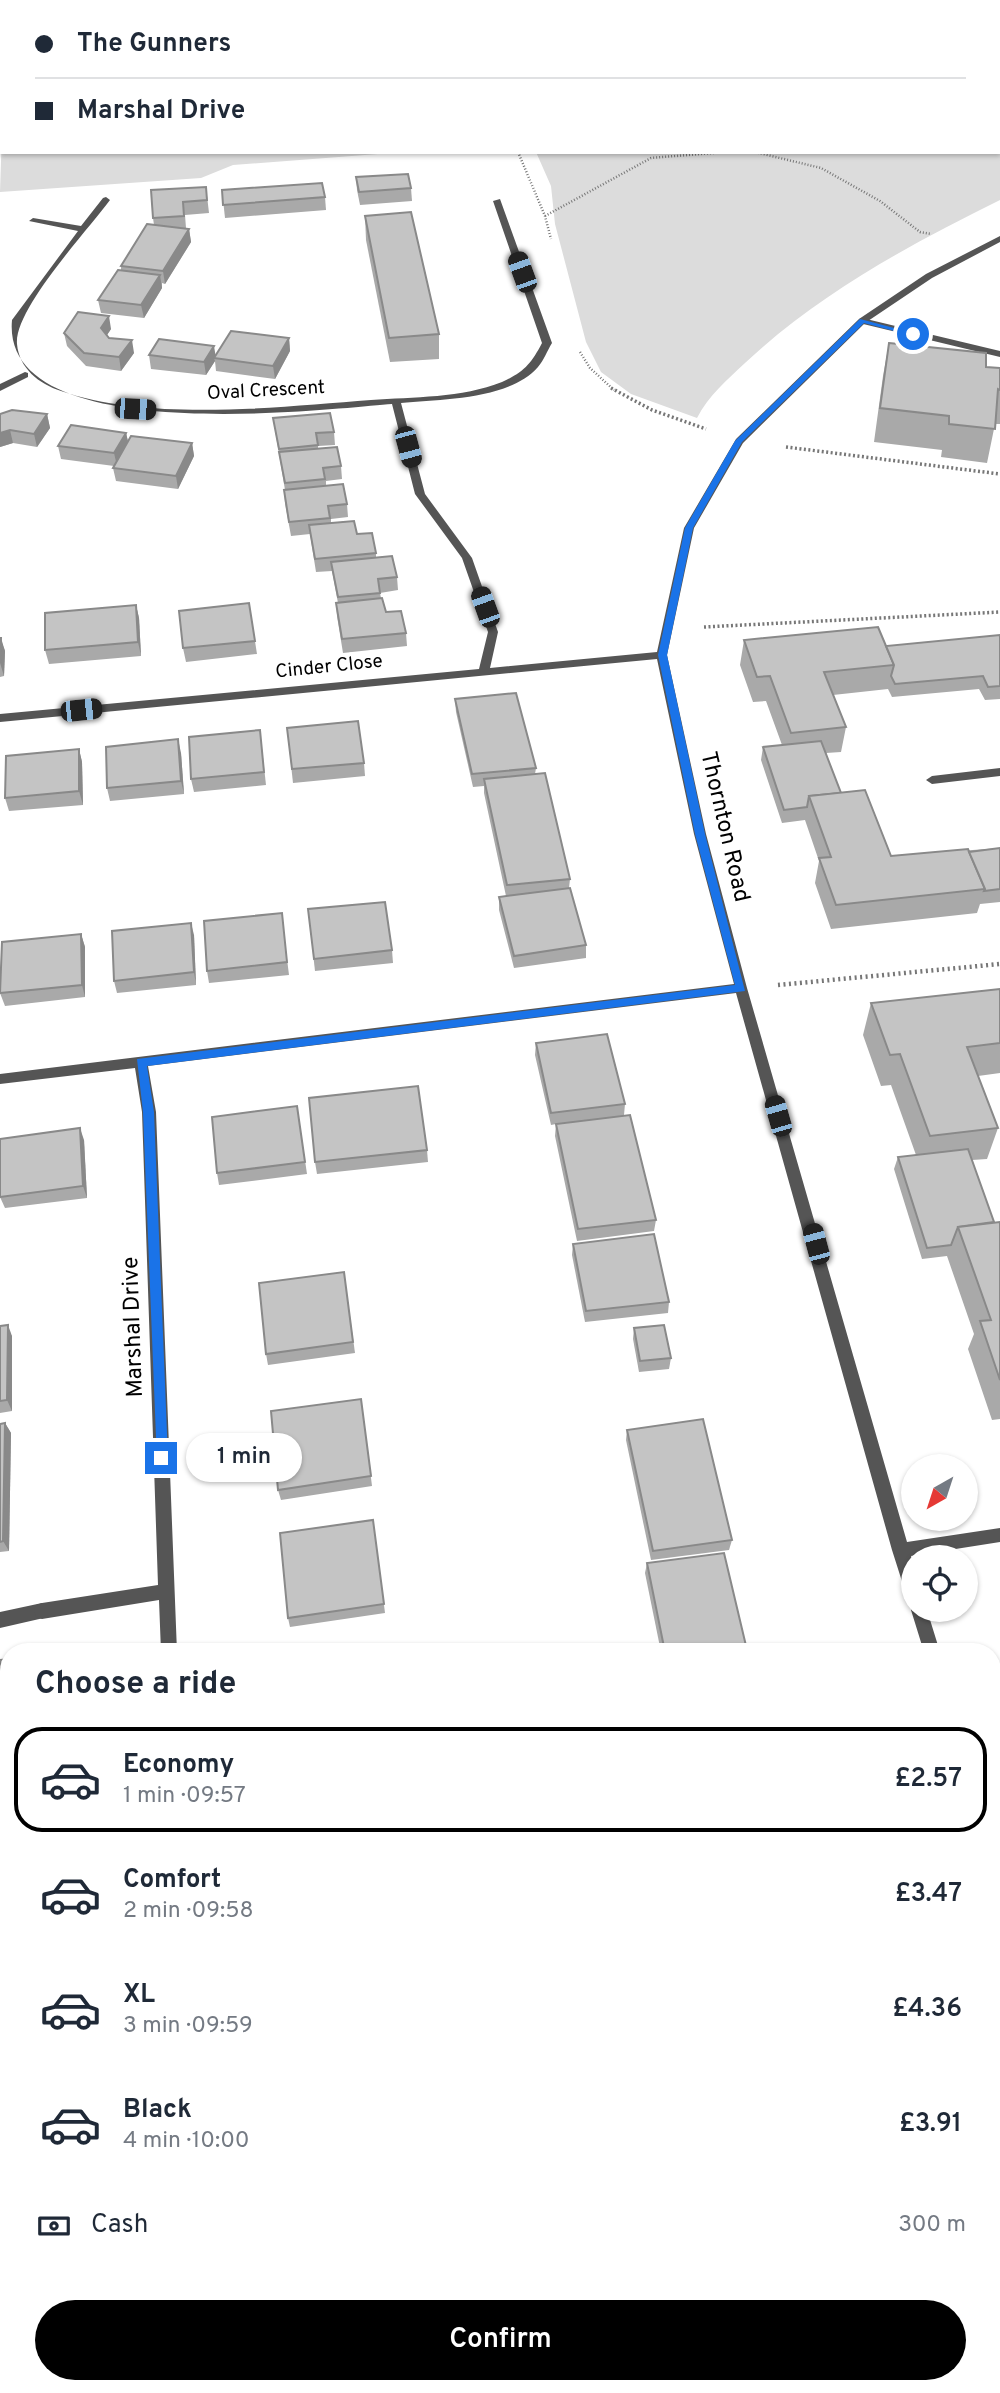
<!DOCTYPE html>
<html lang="en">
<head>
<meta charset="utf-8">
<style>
	:root { --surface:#fff; --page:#f6f6f7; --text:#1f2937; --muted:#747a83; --line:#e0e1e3; --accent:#000 }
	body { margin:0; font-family:Overpass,sans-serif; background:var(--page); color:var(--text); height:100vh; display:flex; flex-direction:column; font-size:26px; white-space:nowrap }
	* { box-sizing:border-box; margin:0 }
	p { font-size:23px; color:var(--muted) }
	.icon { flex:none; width:38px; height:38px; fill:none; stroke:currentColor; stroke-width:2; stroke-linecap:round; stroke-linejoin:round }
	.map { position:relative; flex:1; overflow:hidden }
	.side { position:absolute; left:0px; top:1643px; width:1001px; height:751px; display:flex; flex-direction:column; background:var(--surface); border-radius:28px 28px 0 0; box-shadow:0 2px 5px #0004 }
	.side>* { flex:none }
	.guide { position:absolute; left:0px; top:0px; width:1001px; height:154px; box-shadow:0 2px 5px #0004; display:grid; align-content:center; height:154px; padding:0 35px; background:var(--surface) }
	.needle { width:46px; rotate:219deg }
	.controls { position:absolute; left:901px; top:1454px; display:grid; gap:14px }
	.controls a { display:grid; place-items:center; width:77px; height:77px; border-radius:50%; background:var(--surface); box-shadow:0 2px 5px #0004; font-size:35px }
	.end { position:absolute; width:32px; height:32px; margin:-16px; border:9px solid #1a73e8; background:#fff; box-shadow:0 0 0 4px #fff }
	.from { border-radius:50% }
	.bubble { position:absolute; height:49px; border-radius:24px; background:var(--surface); box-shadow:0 2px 5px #0004; font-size:23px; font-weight:600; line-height:49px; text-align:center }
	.car { position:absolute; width:21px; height:42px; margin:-21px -10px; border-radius:9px; box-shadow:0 0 5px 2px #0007; background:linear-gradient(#222 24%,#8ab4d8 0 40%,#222 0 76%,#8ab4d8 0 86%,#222 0) }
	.guide b { display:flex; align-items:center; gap:24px; height:66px; font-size:26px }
	.guide b+b { border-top:2px solid var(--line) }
	.guide i { width:18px; height:18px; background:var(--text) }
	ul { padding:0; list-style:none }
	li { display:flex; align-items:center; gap:21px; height:105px; margin:0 14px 10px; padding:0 21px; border:4px solid transparent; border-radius:28px }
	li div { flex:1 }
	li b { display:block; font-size:26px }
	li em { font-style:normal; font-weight:600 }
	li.selected { border-color:var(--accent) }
	li>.icon { width:63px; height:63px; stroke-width:1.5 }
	h2 { padding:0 35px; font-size:32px; line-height:84px }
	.pay { display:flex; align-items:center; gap:18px; height:77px; padding:0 35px; font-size:26px }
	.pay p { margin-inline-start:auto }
	.cta { display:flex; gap:14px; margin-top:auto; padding:14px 35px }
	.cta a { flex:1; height:80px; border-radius:42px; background:var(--accent); color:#fff; font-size:28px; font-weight:600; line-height:80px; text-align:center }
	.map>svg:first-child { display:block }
	.green { fill:#dcdcdc }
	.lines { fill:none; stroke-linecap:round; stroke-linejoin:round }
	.highway-casing { stroke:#dbdbdb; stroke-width:3 }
	.path-far2 { stroke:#777; stroke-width:2.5; stroke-dasharray:1 2; stroke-linecap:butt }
	.path-far1 { stroke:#777; stroke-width:3.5; stroke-dasharray:2 2.5; stroke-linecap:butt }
	.path { stroke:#777; stroke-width:4.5; stroke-dasharray:2 3.5; stroke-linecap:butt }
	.lane { fill:#555; fill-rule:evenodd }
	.street { fill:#555; fill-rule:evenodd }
	.highway { fill:#000; fill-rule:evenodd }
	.wall { fill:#a9a9a9 }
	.shaded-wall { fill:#898989 }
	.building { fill:#c4c4c4; stroke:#898989; stroke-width:2 }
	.route { fill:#1a73e8 }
	.labels { text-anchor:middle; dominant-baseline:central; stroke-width:7; stroke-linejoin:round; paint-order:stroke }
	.far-street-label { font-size:19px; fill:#000; stroke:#fff }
	.street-label { font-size:23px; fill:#000; stroke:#fff }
</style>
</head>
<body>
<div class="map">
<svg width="1000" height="2393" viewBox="0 0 1000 2393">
	<rect width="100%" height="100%" fill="#fff"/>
	<g class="green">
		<path d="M135,0H415L417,2H133Z"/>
		<path d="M455,0H1000V200C909,245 820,293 745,363C726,381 709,395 697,418L631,394L601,372L586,342L555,224L551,186L536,152H999V2Z"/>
		<path d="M2,131V152H404L233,165L201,178L0,192Z"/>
	</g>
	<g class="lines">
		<g class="highway-casing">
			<g id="highway">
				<path d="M40,0H52L39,2Z"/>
				<path d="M95,0H107L94,2Z"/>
				<path d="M0,35H2L0,43Z"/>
				<path d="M0,90H2L0,99Z"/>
			</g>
		</g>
		<g class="path-far2">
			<path d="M518,152L545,216L551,239"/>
			<path d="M755,152L821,168L880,201L920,232L931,234"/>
			<path d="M545,216L651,158L725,152"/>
			<path d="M580,352L590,368L614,390"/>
		</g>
		<g class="path-far1">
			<path d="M611,388L652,410L706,429"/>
			<path d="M786,447L1000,474"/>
			<path d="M704,627L1000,612"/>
		</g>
		<path class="path" d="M778,985L1000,964"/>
		<g class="lane">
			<path d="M862,318L1000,351V357L859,323V319Z"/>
			<path d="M25,372L28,373V377L0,391V384Z"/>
			<path d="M1000,768V776L932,784L926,780L932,776Z"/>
			<path d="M42,1603L48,1605L50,1611L48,1617L0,1628V1612Z"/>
		</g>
		<g class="street">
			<path d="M106,197L110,200C88,230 14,309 17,344C19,368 39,384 61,391C150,422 278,407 371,400C413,397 462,398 502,382C524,372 531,364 542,343L493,201L500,199L552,343C547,351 544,360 538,367C509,400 442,399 401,403L425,494L472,558L498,632L490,668L657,652L684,528L736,439L859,319L926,274L1000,236V242L932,278L865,323L743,443L694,528L667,655L706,834L747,988L907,1542L1000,1528V1542L911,1556L914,1564V1601L908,1599L906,1594L892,1550L736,993L148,1066L156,1112L177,1652H161L159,1600L42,1619L36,1617L34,1611L36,1605L42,1603L158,1585L142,1112L135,1068L0,1084V1074L734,984L694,834L657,659L0,722V714L479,669L488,632L462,558L415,494L392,404C334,408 0,451 12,320L78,231L29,221L33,218L81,226L103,198Z"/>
			<path d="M914,1604V1610H927L940,1652H924L911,1610Z"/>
			<path d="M992,1843L998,1846L1000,1850V1890L994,1887L992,1884Z"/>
			<path d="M9,1916V1934L0,1935V1917Z"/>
		</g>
		<use href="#highway" class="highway"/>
	</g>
	<g class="wall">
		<path d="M356,177L411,188L412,201L360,205L357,190Z"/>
		<path d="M206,187L209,213L185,215L186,228L189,229L191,242L165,284L162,283V288L144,318L101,313L98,300L121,271V266L154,225L153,218Z"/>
		<path d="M222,190L325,197L326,210L225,218Z"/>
		<path d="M365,216L439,334V359L390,362L366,240Z"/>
		<path d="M111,329L107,335L109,338L134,353L121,371L86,366L67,346L64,333Z"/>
		<path d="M289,338L290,351L275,379L216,371L215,361L206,375L151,369L149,355L215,356Z"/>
		<path d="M889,343L986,367L1000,368V424H995L987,463L941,457L942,450L874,442L883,376Z"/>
		<path d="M0,414H47L50,428L37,447L13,443L0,447Z"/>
		<path d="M273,418L334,432L335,445L318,446V449L341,466L342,479L326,481V486L347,504L348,517L331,519V523L357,534L376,553V557L397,577L398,590L380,593L381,598L386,612L406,633L407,646L343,653L337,616L336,603H338L332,571L316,572L310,534L291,536L285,503L284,490H285Z"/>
		<path d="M126,433L128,441L192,443L194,456L178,489L116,481L113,468L114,466L61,459L58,446Z"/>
		<path d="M249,603L257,654L186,662L183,648Z"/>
		<path d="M136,605L139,618L141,656L49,664L45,650Z"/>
		<path d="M1000,635V699L985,700L979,689L892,697L888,689L833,695L846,727L841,752L826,753L841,793L891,856L1000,848V902L980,904L977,913L831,929L815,883L819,861L805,820L782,823L761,760L763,747L782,745L766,701L753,702L740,665L744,640L886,646Z"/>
		<path d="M0,638L5,651L4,676L0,677Z"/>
		<path d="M455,699L536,768L535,774L570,879L569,888L586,945V958L514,968L499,910V897L506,896L484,793V786L473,787L456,712Z"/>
		<path d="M287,728L364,763L365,776L293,783Z"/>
		<path d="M260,730L266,785L194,792L191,779Z"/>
		<path d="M79,749L82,762L83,805L9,811L5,798Z"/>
		<path d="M181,753L184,794L110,801L107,788Z"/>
		<path d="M308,909L392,950L393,963L315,971Z"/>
		<path d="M283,926L289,975L209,983L207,971Z"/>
		<path d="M81,934L85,947V997L5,1006L0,993Z"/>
		<path d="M194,935L196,985L117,993L114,981Z"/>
		<path d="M1000,989V1073L978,1076L998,1128L987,1159L972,1160L994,1222H1000V1419L992,1420L968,1349L974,1334L947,1256L922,1259L894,1169L898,1157L916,1155L891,1085L881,1086L863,1035L871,1003Z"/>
		<path d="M536,1043L625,1104L624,1115L656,1220L654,1231L577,1241L555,1136L556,1124L551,1125L535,1055Z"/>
		<path d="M297,1106L307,1174L219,1185L217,1173Z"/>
		<path d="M84,1140L87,1198L5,1208L0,1197Z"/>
		<path d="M427,1150L428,1162L317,1174L315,1162Z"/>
		<path d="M573,1244L669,1302L668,1313L585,1322L572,1255Z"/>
		<path d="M344,1272L355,1353L268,1365L266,1354Z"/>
		<path d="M0,1326L12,1336V1411L0,1413Z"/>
		<path d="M634,1328L671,1358L669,1369L639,1372L633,1339Z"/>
		<path d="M361,1399L372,1486L281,1500L278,1490Z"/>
		<path d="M5,1423L11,1433L9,1551L0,1552V1424Z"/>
		<path d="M627,1430L732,1540L729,1550L651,1560L626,1440Z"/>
		<path d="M373,1520L385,1613L290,1627L288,1618Z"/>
		<path d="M647,1563L747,1650V1652H661L645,1573Z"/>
		<path d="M9,1659V1807L0,1808V1660Z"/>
	</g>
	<g class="shaded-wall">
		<path d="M189,229L191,242L165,284L163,271Z"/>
		<path d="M160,275L162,288L144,318L141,305Z"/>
		<path d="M109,316L111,329L103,341L101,328Z"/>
		<path d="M289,338L290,351L275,379L273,366Z"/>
		<path d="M132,340L134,353L121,371L119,357Z"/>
		<path d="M214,346L216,358H214L215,361L206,375L204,362Z"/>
		<path d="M47,414L50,428L37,447L34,434Z"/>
		<path d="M10,430L13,443L0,447V433Z"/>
		<path d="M126,433L129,446L117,466L114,453Z"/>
		<path d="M192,443L194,456L178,489L176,476Z"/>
		<path d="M136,605L139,618L141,656L138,642Z"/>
		<path d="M1,638L5,651L4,676L0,663Z"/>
		<path d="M178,739L181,753L184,794L181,781Z"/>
		<path d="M79,749L82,762L83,805L79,791Z"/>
		<path d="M191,923L194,935L196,985L194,972Z"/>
		<path d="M81,934L85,947V997L82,985Z"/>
		<path d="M80,1128L84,1140L87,1198L83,1186Z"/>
		<path d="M8,1325L12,1336V1411L7,1400Z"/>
		<path d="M5,1423L11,1433L9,1551L3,1541Z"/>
	</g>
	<g class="building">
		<path d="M408,174L411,188L359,192L356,177Z"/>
		<path d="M322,183L325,197L223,205L222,190Z"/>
		<path d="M206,187L207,200L183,202L184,216L153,218L151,190Z"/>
		<path d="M411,212L439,334L389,338L365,216Z"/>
		<path d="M147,224L189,229L163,271L121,266Z"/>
		<path d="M118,270L160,275L141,305L98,300Z"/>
		<path d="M78,312L109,316L101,328L109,338L132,340L119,357L84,353L64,333Z"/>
		<path d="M231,331L289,338L273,366L214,358Z"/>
		<path d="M159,339L214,346L204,362L149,355Z"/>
		<path d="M889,343L986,353V367L1000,368V390L998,389L995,429L949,424V416L880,408Z"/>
		<path d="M12,410L47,414L34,434L10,430L0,433V414Z"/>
		<path d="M330,413L334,432L316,433L318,445L279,449L273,418Z"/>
		<path d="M71,425L126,433L114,453L58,446Z"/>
		<path d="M131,436L192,443L176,476L113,468Z"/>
		<path d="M337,447L341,466L323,468L325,479L285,483L279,452Z"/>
		<path d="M343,484L347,504L328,506L330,518L289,522L284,490Z"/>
		<path d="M354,521L357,534L372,533L376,553L315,559L309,525Z"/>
		<path d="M392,556L397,577L378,579L380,593L338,597L331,562Z"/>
		<path d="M382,598L386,612L401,611L406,633L342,639L336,603Z"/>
		<path d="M249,603L255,641L183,648L179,611Z"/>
		<path d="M136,605L138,642L45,650V613Z"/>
		<path d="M878,627L894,665L824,672L846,727L791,733L770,676L757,677L744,640Z"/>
		<path d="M1000,635V686L988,687L983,676L895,684L891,676L894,665L886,646Z"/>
		<path d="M0,638H1L0,663Z"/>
		<path d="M516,693L536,768L472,774L455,699Z"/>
		<path d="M358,721L364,763L292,769L287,728Z"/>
		<path d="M260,730L264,772L191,779L189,737Z"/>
		<path d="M178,739L181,781L107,788L106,747Z"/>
		<path d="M821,741L841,793L809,796L807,807L784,810L763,747Z"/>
		<path d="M79,749V791L5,798L6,756Z"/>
		<path d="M545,773L570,879L507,885L484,779Z"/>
		<path d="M865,790L891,856L968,849L985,889L836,905L819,858L831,857L809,796Z"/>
		<path d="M1000,848V889L984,891L985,889L969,852Z"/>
		<path d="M570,888L586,945L514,956L499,897Z"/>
		<path d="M385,902L392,950L314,959L308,909Z"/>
		<path d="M282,913L287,962L207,971L204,921Z"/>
		<path d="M191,923L194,972L114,981L112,931Z"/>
		<path d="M81,934L82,985L0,993L2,942Z"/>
		<path d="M1000,989V1043L967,1047L998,1128L930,1136L900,1054L890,1055L871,1003Z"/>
		<path d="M607,1034L625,1104L551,1113L536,1043Z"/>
		<path d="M418,1086L427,1150L315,1162L309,1098Z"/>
		<path d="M297,1106L305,1162L217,1173L212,1117Z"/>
		<path d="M630,1115L656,1220L578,1229L556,1124Z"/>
		<path d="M80,1128L83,1186L0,1197V1139Z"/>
		<path d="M968,1149L994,1222L958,1227L951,1245L927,1248L898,1157Z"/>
		<path d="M1000,1222V1380L980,1321L991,1320L958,1227Z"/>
		<path d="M654,1234L669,1302L586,1311L573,1244Z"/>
		<path d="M344,1272L353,1342L266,1354L259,1283Z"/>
		<path d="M8,1325L7,1400L0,1401V1326Z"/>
		<path d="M664,1325L671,1358L640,1361L634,1328Z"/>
		<path d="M361,1399L371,1476L278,1490L271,1411Z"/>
		<path d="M703,1419L732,1540L653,1551L627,1430Z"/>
		<path d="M5,1423L3,1541L0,1542V1424Z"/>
		<path d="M373,1520L384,1604L288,1618L280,1533Z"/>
		<path d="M724,1553L747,1650L736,1652H665L647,1563Z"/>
		<path d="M9,1659V1798L0,1800V1660Z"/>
		<path d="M163,2385H473L474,2393H163Z"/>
	</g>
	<path class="route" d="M860,319L917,334L913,336L864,323L742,442L693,528L667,655L705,834L745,991L147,1066L154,1112L168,1458L166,1462H157L143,1112L137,1059L735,985L695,834L658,655L685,528L735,441Z"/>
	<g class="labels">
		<g class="far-street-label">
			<text transform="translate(266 391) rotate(-3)">Oval Crescent</text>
			<text transform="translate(329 667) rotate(-6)">Cinder Close</text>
		</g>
		<g class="street-label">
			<text transform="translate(724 827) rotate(77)">Thornton Road</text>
			<text transform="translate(134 1327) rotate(-92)">Marshal Drive</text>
		</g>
	</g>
</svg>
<div class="controls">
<a><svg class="needle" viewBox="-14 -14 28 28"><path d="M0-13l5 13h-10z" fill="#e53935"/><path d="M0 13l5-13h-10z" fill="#747a83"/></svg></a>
<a><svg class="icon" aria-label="locate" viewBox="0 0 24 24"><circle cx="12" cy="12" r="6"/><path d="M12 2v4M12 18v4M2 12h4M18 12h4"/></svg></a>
</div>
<i class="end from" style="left:913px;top:334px"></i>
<i class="end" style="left:161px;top:1458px"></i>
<div class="bubble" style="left:186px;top:1433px;width:116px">1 min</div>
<i class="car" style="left:522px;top:272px;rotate:340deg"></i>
<i class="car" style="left:135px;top:409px;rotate:93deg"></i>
<i class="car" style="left:408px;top:447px;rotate:165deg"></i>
<i class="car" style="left:485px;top:607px;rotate:340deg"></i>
<i class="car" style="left:81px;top:710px;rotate:84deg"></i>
<i class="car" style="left:778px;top:1116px;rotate:344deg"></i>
<i class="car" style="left:816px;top:1244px;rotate:345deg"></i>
<div class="guide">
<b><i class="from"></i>The Gunners</b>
<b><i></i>Marshal Drive</b>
</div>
<section class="side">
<h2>Choose a ride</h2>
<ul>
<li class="selected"><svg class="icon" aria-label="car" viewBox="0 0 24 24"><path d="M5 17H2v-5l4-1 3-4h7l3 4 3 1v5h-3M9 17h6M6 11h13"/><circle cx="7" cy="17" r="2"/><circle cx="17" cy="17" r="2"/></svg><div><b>Economy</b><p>1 min · 09:57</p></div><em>£2.57</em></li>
<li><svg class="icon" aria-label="car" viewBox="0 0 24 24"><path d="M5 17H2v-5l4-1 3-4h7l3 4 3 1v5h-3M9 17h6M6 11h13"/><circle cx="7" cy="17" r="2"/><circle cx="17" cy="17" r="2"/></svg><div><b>Comfort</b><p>2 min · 09:58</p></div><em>£3.47</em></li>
<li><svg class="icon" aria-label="car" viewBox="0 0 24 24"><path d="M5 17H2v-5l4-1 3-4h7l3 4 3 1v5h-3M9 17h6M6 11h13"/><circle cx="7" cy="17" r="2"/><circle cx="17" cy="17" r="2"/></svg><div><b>XL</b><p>3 min · 09:59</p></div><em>£4.36</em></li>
<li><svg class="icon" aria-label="car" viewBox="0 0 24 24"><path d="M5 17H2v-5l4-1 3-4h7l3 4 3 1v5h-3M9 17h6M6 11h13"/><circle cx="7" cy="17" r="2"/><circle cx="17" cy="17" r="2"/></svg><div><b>Black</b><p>4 min · 10:00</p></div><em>£3.91</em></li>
</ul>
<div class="pay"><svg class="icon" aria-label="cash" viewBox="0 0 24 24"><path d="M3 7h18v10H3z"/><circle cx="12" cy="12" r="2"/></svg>Cash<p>300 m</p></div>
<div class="cta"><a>Confirm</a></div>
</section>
</div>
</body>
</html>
